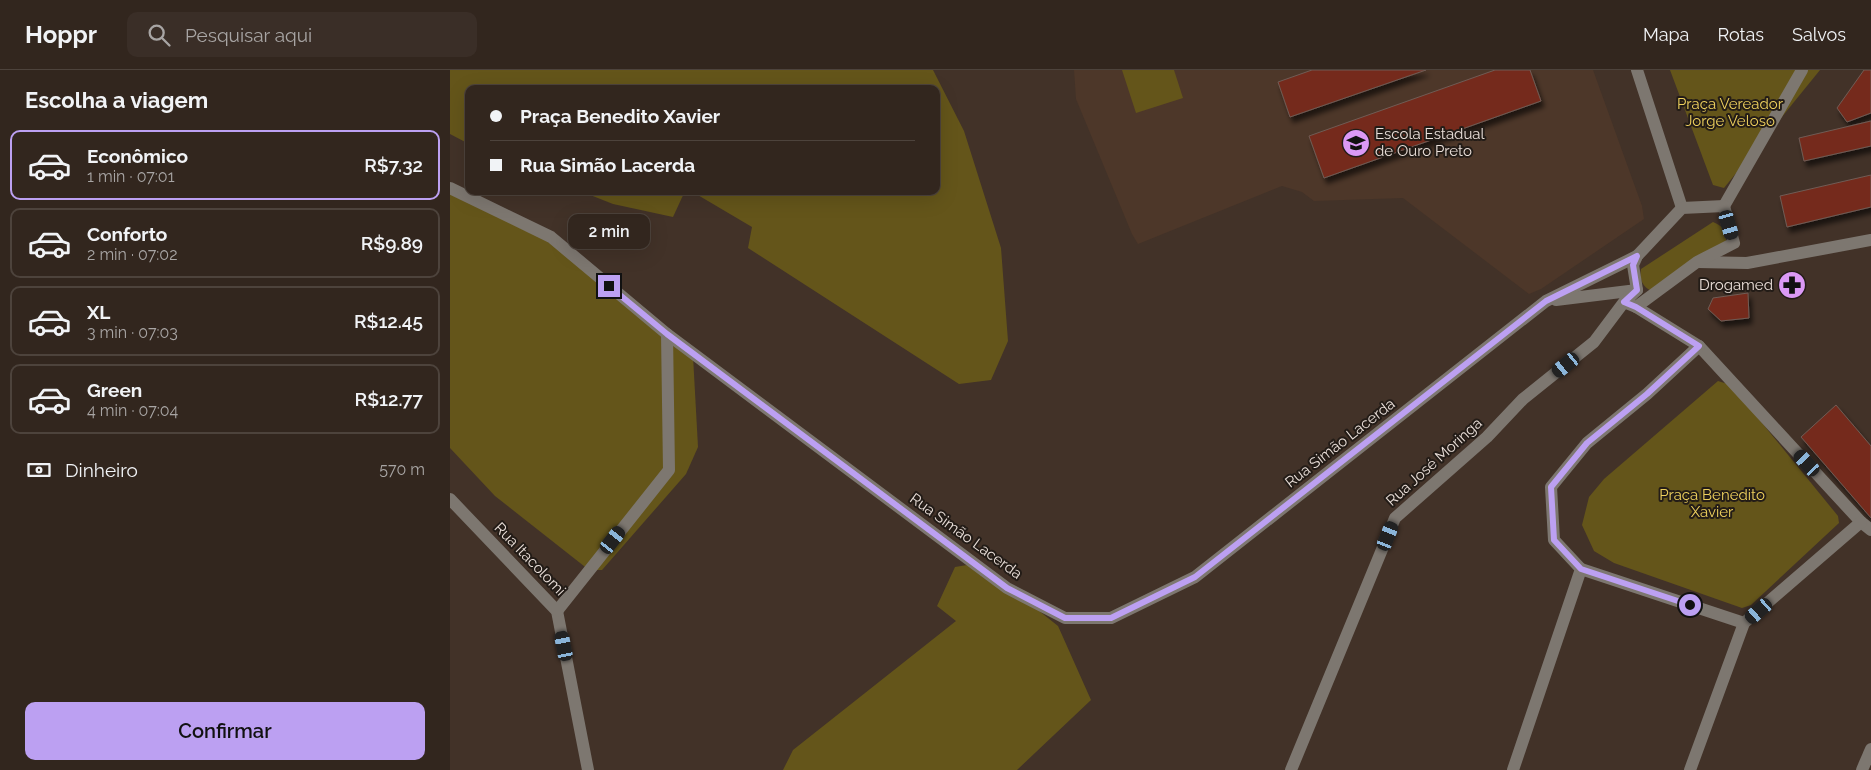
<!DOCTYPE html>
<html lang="pt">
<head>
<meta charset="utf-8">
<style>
	:root { --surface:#32261e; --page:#3a2e27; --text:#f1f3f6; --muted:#a8a5a4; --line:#4d433c; --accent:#bca0f2 }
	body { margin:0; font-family:Raleway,sans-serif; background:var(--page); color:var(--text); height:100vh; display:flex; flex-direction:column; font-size:19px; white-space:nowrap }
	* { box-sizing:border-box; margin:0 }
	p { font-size:16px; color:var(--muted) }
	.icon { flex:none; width:28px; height:28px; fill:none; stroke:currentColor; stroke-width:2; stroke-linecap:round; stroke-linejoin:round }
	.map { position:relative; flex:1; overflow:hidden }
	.sheet { display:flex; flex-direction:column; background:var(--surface); width:450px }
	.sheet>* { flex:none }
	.banner { position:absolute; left:15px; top:15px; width:475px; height:110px; border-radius:10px; box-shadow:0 5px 20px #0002,0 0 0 1px var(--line); display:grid; align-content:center; height:110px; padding:0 25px; background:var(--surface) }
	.end { position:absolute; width:22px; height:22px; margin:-11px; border:6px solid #bca0f2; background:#111; box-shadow:0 0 0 2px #111 }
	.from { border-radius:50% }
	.bubble { position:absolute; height:35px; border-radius:10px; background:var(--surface); box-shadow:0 5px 20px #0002,0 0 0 1px var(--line); font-size:16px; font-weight:600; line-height:35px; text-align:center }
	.car { position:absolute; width:15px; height:30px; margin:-15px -8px; border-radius:6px; box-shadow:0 0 4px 1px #0007; background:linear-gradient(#222 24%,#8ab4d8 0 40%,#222 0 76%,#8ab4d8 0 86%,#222 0) }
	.banner b { display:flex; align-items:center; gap:18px; height:48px; font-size:19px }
	.banner b+b { border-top:1px solid var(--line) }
	.banner i { width:12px; height:12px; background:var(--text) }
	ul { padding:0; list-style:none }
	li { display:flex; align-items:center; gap:15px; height:70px; margin:0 10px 8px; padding:0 15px; border:2px solid var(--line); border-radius:10px }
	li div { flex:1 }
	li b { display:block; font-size:19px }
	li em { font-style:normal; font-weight:600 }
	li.active { border-color:var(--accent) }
	li>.icon { width:45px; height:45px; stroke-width:1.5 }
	h2 { padding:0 25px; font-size:22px; line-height:60px }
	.pay { display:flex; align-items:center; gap:12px; height:55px; padding:0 25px; font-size:19px }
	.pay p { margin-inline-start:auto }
	.action { display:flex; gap:10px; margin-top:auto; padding:10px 25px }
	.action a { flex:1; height:58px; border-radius:10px; background:var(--accent); color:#111; font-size:20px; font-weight:600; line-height:58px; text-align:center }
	header { display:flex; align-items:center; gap:30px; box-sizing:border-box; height:70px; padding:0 25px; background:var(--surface); border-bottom:1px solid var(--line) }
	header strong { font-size:24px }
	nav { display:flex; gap:28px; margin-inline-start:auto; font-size:18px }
	.search { width:350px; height:45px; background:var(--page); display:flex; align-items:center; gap:12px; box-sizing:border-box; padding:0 18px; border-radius:10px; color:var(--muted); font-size:19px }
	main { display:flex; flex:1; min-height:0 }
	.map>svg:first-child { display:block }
	.built { fill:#4d3729 }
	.green { fill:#64551a }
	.building { fill:#752c1a; stroke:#705b55; filter:url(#shadow) }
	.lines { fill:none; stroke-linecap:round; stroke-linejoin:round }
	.minor { stroke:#7d7770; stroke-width:12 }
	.route { stroke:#bca0f2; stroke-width:6 }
	.labels { text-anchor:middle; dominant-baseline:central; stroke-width:4; stroke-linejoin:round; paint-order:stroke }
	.park-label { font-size:15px; fill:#eed05d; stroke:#231c17 }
	.poi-label { font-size:15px; fill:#eadfd9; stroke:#231c17; text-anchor:start }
	.street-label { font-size:15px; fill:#eadfd9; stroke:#231c17 }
</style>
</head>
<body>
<header>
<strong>Hoppr</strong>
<div class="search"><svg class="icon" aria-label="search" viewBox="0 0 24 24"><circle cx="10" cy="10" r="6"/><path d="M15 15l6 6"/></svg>Pesquisar aqui</div>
<nav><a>Mapa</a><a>Rotas</a><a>Salvos</a></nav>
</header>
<main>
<section class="sheet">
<h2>Escolha a viagem</h2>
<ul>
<li class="active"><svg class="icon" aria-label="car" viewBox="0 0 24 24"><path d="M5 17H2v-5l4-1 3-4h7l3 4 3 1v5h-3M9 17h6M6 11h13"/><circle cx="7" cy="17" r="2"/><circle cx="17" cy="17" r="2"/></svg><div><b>Econômico</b><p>1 min · 07:01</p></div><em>R$7.32</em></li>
<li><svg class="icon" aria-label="car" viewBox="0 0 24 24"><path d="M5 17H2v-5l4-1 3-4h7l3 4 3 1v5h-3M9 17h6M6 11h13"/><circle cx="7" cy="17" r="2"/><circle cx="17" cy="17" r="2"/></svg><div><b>Conforto</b><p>2 min · 07:02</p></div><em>R$9.89</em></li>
<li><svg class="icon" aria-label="car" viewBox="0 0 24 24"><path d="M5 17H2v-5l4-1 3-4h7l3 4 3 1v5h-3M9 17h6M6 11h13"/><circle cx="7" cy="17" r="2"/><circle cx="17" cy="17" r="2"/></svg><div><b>XL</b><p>3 min · 07:03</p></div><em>R$12.45</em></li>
<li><svg class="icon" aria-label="car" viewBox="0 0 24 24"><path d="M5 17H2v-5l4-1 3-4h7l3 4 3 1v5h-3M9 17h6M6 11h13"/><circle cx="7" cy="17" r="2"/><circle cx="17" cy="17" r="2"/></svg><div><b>Green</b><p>4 min · 07:04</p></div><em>R$12.77</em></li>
</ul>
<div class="pay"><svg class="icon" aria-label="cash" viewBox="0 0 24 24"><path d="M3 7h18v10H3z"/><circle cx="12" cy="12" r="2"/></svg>Dinheiro<p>570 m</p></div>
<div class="action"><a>Confirmar</a></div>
</section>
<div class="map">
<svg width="1421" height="700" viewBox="0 0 1421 700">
	<defs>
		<filter id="shadow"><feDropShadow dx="3" dy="5.5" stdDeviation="2.5" flood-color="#0009"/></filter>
	</defs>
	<rect width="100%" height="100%" fill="#423228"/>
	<path class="built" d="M624,0H1143L1192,136L1194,149L1091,219L1079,224L953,128L864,131L852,122L832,116L688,174L682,164L626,29Z"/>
	<g class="green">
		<path d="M0,0H483L514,61L551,178L558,271L541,310L509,314L298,178L302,157L241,121H486V19H19V74L0,64Z"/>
		<path d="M672,0H724L733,28L686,43Z"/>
		<path d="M1220,0H1370L1274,118L1263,115Z"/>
		<path d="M0,121L58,143L219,259L243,286L248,377L236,404L152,500H139L45,426L0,378Z"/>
		<path d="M130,121H235L223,147L163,134Z"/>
		<path d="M1263,152C1273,156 1277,162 1276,172L1204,222C1193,218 1189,210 1191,199Z"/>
		<path d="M1268,311L1281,315L1388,446L1389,453L1301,535L1292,538L1164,493L1144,481L1132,455L1139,427L1154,409Z"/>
		<path d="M529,493L608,556L641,630L567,700H333L343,680L506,551L487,536L505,497Z"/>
	</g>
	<g class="building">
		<path d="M862,0H976L840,47L828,12Z"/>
		<path d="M1045,0H1080L1091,31L874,108L859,66Z"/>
		<path d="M1414,0H1421V43L1397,52L1387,38Z"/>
		<path d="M1421,51V76L1354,91L1349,68Z"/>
		<path d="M1421,105V137L1337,157L1330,126Z"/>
		<path d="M1298,223L1299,248L1271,251L1258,239L1263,228Z"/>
		<path d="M1386,335L1421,376V448L1351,367Z"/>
	</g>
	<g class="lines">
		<g class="minor">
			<path d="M1187,0L1232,138"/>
			<path d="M0,118L101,167L217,264L557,518L615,548H661L745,507L1096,231L1187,186"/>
			<path d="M1274,136L1352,0"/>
			<path d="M1248,192L1297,193L1421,170"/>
			<path d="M1106,230L1187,220"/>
			<path d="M1186,237L1249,276L1411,452L1421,460"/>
			<path d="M0,429L107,541L138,700"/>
			<path d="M1131,499L1294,553"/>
			<path d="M107,541L219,400L217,264"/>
			<path d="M841,700L945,448L1037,367L1073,329L1144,272L1174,232L1187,220L1183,195L1187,186L1232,138L1274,136L1284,173L1247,192L1186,237L1174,232"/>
			<path d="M1063,700L1131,499L1104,470L1101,417L1137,373L1197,324L1249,276"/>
			<path d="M1240,700L1294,553L1411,452"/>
			<path d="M1412,700L1421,679"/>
		</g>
	</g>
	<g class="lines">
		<path class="route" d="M159,216L217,264L557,518L615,548H661L745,507L1096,231L1187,186L1183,195L1187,220L1174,232L1186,237L1249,276L1197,324L1137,373L1101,417L1104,470L1131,499L1240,535"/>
	</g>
	<defs>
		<g id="school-disc" transform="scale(1.4375)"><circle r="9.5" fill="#db99f5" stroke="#231c17"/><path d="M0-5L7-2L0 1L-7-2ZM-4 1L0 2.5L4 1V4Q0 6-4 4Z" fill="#111"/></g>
		<g id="pharmacy-disc" transform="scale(1.4375)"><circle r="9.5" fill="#db99f5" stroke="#231c17"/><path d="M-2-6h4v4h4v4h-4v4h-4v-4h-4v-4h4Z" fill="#111"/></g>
	</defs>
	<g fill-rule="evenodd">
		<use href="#school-disc" x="906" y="73"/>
		<use href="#pharmacy-disc" x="1342" y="215"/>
	</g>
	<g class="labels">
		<g class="park-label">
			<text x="1280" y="34">Praça Vereador<tspan x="1280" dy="17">Jorge Veloso</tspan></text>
			<text x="1262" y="425">Praça Benedito<tspan x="1262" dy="17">Xavier</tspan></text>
		</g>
		<g class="poi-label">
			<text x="925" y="64">Escola Estadual<tspan x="925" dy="17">de Ouro Preto</tspan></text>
			<text x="1323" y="215" text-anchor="end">Drogamed</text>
		</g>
		<g class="street-label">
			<text transform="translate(890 373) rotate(-38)">Rua Simão Lacerda</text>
			<text transform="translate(984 392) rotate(-42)">Rua José Moringa</text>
			<text transform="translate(516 466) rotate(36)">Rua Simão Lacerda</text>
			<text transform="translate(80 489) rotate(46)">Rua Itacolomi</text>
		</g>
	</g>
</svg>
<i class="end from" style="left:1240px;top:535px"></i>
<i class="end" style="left:159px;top:216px"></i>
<div class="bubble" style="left:118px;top:144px;width:82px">2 min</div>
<i class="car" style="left:1279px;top:155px;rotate:164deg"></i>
<i class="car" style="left:1116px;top:295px;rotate:231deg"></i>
<i class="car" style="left:1357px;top:393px;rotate:317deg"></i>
<i class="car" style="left:938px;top:466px;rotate:22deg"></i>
<i class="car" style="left:163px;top:470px;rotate:38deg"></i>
<i class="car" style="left:1309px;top:541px;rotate:229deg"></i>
<i class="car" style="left:114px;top:576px;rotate:349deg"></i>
<div class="banner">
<b><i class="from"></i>Praça Benedito Xavier</b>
<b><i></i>Rua Simão Lacerda</b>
</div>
</div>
</main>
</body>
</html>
